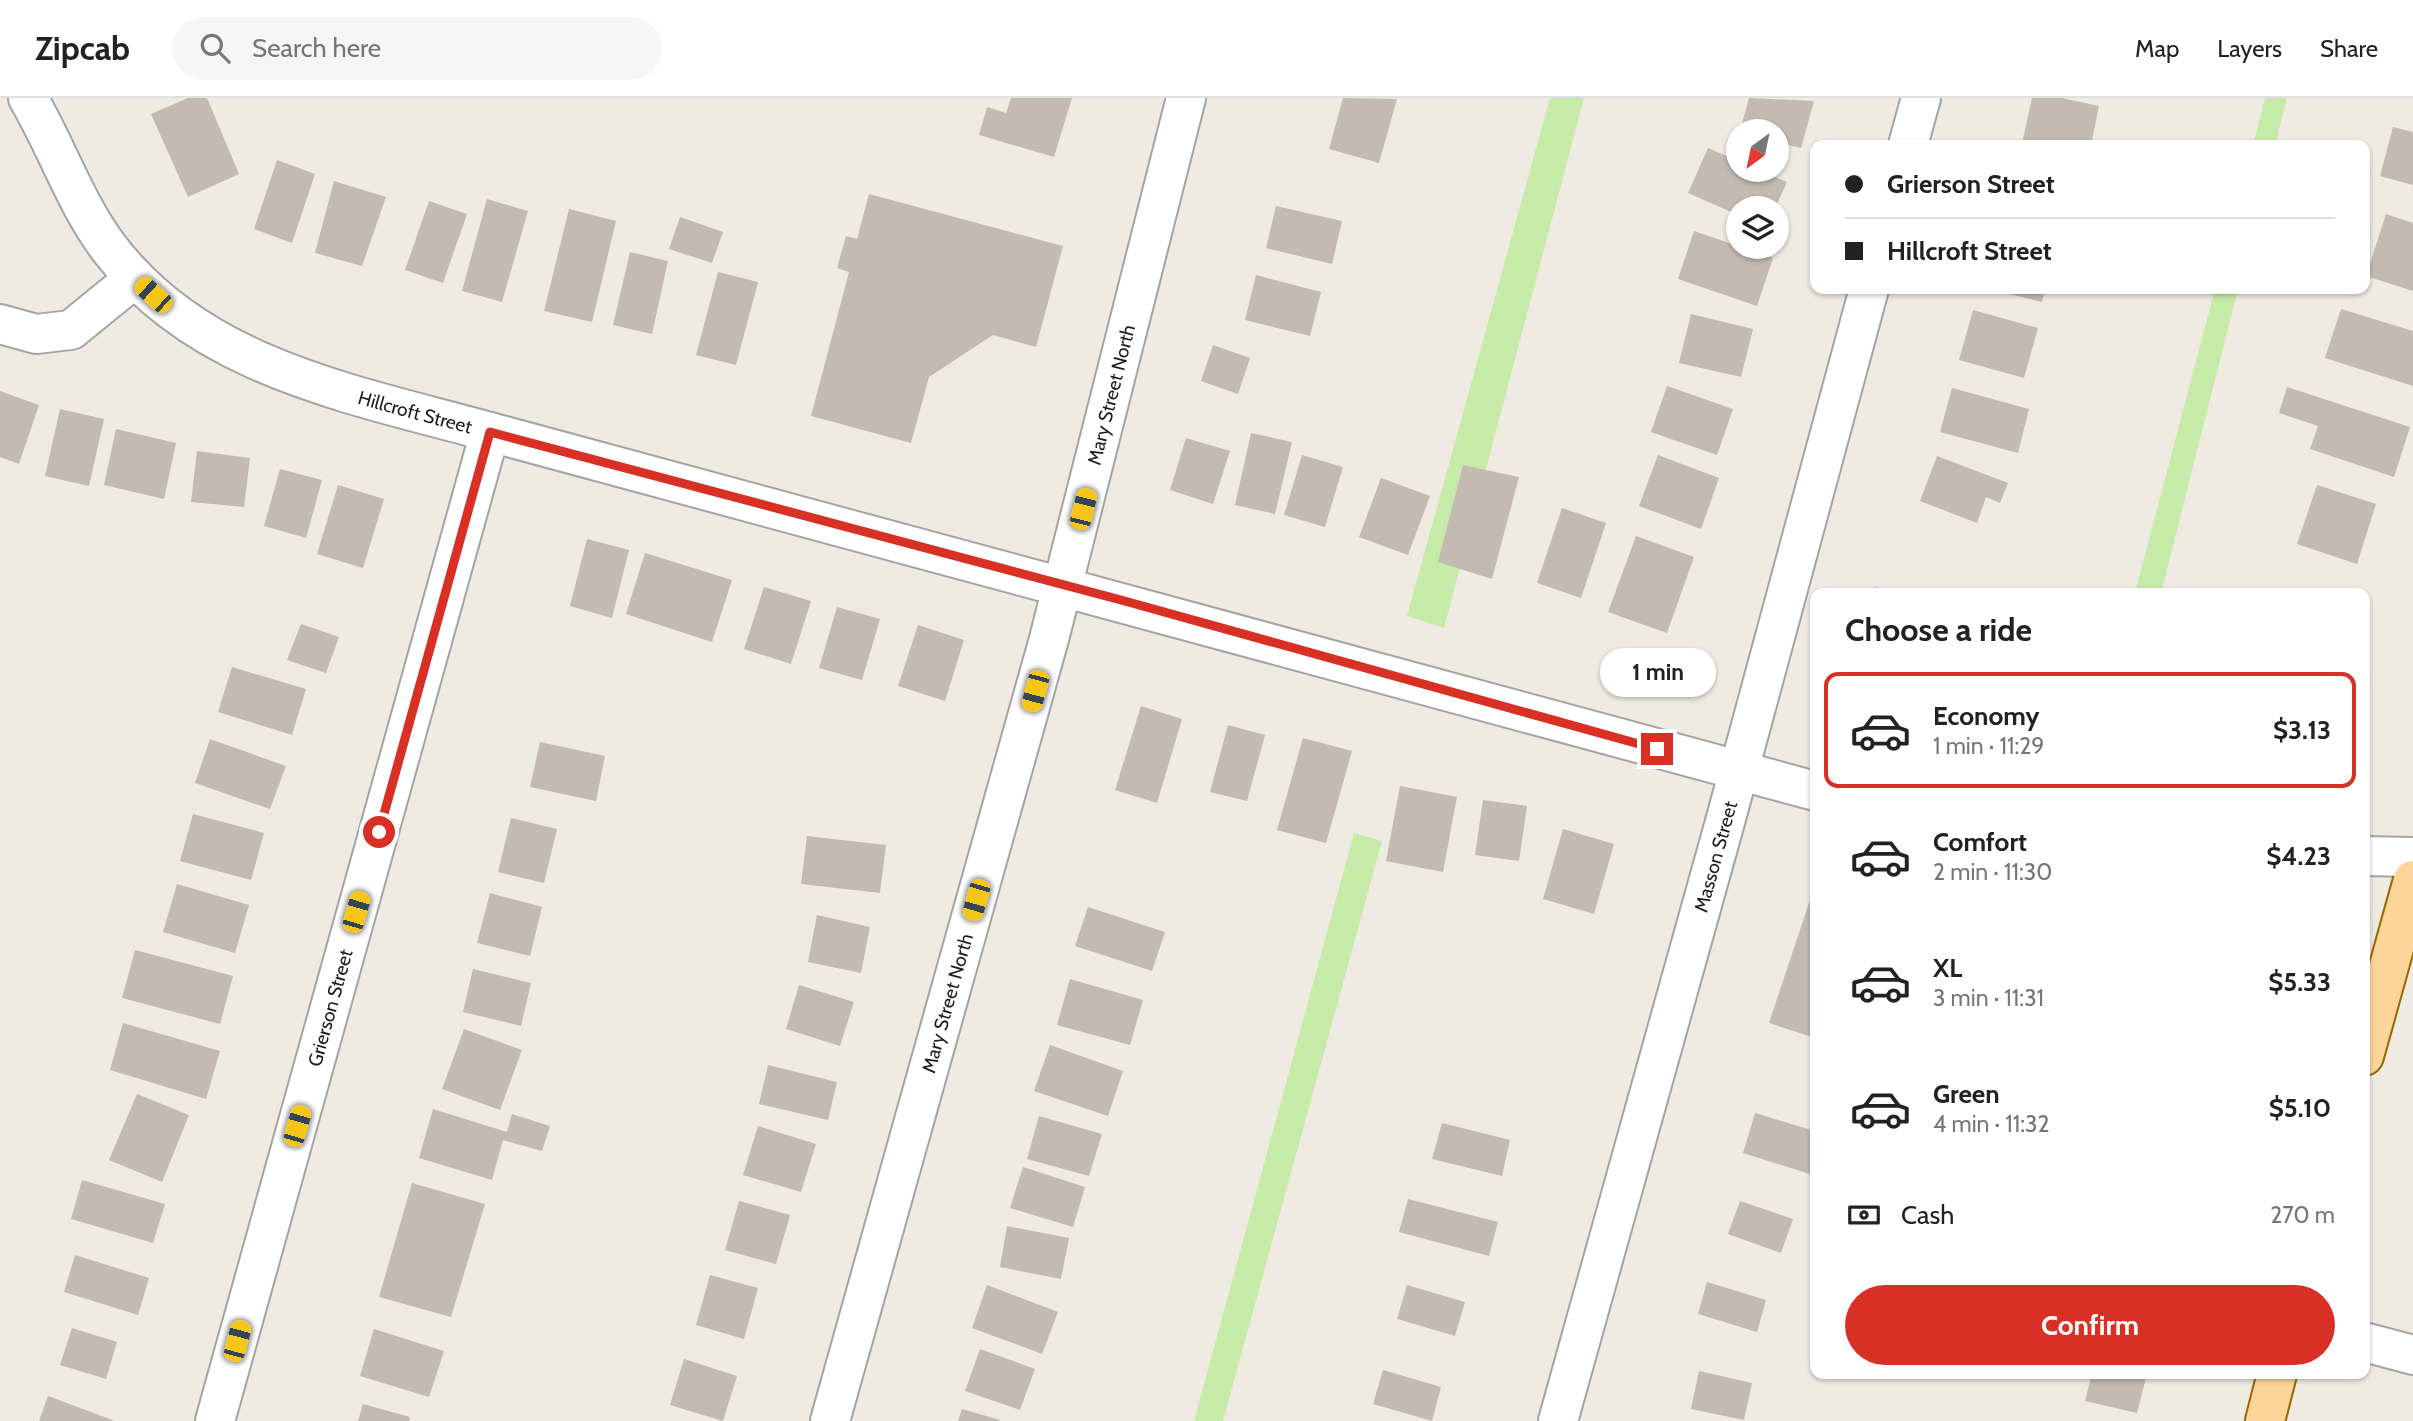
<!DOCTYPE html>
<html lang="en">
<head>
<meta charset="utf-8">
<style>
	:root { --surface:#fff; --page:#f6f6f6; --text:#222; --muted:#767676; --line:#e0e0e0; --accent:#d93025 }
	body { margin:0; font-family:Cabin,sans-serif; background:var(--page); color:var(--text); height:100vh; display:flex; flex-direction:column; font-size:26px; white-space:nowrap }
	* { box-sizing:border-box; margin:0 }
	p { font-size:23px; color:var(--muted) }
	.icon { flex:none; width:38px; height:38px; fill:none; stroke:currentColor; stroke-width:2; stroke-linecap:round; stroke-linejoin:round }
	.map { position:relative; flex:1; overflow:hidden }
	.side { position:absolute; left:1810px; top:490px; width:560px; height:791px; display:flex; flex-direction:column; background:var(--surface); border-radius:14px; box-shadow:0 2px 5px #0004 }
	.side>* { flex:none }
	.banner { position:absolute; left:1810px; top:42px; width:560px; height:154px; border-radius:14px; box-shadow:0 2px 5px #0004; display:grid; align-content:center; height:154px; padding:0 35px; background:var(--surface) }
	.needle { width:46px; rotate:213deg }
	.buttons { position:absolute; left:1726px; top:21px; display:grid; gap:14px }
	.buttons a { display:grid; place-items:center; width:63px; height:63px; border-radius:50%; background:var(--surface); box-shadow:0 2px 5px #0004; font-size:35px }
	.end { position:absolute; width:32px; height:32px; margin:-16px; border:9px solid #d93025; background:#fff; box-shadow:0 0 0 4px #fff }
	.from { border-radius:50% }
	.bubble { position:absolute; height:49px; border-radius:24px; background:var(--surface); box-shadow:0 2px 5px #0004; font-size:23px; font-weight:800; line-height:49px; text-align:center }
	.car { position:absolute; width:21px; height:42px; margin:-21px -10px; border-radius:9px; box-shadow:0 0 5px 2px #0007; background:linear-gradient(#f5c518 24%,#345 0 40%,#f5c518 0 76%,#345 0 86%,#f5c518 0) }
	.banner b { display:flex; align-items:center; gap:24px; height:66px; font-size:26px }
	.banner b+b { border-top:2px solid var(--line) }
	.banner i { width:18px; height:18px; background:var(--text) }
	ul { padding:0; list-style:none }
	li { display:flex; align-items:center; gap:21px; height:116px; margin:0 14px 10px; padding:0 21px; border:4px solid transparent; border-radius:14px }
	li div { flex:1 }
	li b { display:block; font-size:26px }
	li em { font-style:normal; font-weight:800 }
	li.selected { border-color:var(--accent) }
	li>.icon { width:63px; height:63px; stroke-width:1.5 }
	h2 { padding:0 35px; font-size:32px; line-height:84px }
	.pay { display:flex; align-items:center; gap:18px; height:77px; padding:0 35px; font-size:26px }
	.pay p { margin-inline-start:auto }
	.action { display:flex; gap:14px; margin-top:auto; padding:14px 35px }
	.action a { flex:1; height:80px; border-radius:42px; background:var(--accent); color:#fff; font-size:28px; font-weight:800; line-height:80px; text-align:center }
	header { display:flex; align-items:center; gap:42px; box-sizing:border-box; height:98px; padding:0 35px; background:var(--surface); border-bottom:2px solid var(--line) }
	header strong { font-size:33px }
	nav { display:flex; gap:38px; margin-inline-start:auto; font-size:24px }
	.search { width:490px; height:63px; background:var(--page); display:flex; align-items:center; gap:18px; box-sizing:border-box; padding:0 24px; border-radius:38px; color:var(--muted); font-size:26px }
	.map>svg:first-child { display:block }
	.grass { fill:#c6eaa7 }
	.building { fill:#c3bab2 }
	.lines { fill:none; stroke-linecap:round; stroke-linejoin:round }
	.minor-casing { stroke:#a4a4a4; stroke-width:42 }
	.major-casing { stroke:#966900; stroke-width:42 }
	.minor { stroke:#fff; stroke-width:38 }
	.major { stroke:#fdd599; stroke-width:38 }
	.route { stroke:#d93025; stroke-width:9 }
	.labels { text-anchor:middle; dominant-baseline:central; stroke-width:7; stroke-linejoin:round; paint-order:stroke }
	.street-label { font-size:19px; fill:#1d1d1d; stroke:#fff }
</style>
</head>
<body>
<header>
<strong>Zipcab</strong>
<div class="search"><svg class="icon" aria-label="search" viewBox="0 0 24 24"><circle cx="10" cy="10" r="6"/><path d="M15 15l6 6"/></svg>Search here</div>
<nav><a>Map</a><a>Layers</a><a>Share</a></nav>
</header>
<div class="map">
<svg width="2413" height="1323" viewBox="0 0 2413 1323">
	<rect width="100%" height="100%" fill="#efebe3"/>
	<g class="grass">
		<path d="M1550,0H1584L1444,530L1407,518Z"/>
		<path d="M2265,0H2287L2275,47H2253Z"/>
		<path d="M2215,191H2238L2161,495H2135Z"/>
		<path d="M1354,735L1382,743L1223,1323H1194Z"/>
	</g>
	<g class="building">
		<path d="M188,0H207L239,76L188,99L151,16Z"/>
		<path d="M1011,0H1072L1054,59L979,37L987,9L1006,15Z"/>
		<path d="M1343,0L1397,1L1379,65L1329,51Z"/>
		<path d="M1749,0L1814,3L1801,50L1776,44V33H1740Z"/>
		<path d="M2032,0H2062L2099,8L2091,47L2022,45Z"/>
		<path d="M2393,29L2413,34V87L2380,78Z"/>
		<path d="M1708,50L1738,63V72H1758L1787,84L1775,110H1738V117L1688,95Z"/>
		<path d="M277,62L315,76L292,145L254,131Z"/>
		<path d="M334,83L386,99L362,168L315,155Z"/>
		<path d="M869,96L1063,148L1036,249L993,237L929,279L911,345L811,318L849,174L837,170L846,138L857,141Z"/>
		<path d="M487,101L528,113L502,204L462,193Z"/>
		<path d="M429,103L467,116L443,185L405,172Z"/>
		<path d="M1276,108L1342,123L1332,166L1266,150Z"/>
		<path d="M569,111L616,123L592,224L544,213Z"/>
		<path d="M2386,116L2413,125V193L2366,178Z"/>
		<path d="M680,119L723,134L712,165L669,151Z"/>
		<path d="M1694,133L1773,160L1757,208L1678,181Z"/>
		<path d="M630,154L668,163L652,236L613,227Z"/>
		<path d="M718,174L758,184L736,267L696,257Z"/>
		<path d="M1256,177L1321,194L1310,238L1245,222Z"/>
		<path d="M1989,191H2045L2042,204Z"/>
		<path d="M2341,211L2413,233V288L2325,260Z"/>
		<path d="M1973,212L2038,230L2024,280L1959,262Z"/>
		<path d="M1691,216L1753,231L1741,279L1679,265Z"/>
		<path d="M1213,247L1250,260L1238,296L1201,283Z"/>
		<path d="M1667,288L1733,311L1717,357L1651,334Z"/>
		<path d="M2287,289L2410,329L2394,379L2310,351L2318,328L2279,315Z"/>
		<path d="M1952,290L2029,311L2018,355L1940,334Z"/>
		<path d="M0,293L39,307L19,366L0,359Z"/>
		<path d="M60,311L104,321L89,388L45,378Z"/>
		<path d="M116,331L176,345L164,401L104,387Z"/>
		<path d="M1251,335L1292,344L1275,416L1235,407Z"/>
		<path d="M1186,340L1230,353L1213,406L1170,392Z"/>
		<path d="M197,353L250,360L244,409L191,404Z"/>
		<path d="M1302,357L1343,369L1325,429L1284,417Z"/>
		<path d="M1658,357L1719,380L1701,431L1639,408Z"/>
		<path d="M1937,358L2008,385L2000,405L1986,399L1977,425L1920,403Z"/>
		<path d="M1463,367L1519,379L1492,481L1438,464Z"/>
		<path d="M280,371L322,382L306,440L264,428Z"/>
		<path d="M1381,380L1430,398L1408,457L1359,439Z"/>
		<path d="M338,387L384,401L363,470L317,456Z"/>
		<path d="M2317,387L2376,406L2357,466L2297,446Z"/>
		<path d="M1562,410L1606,425L1581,500L1537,485Z"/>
		<path d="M1636,438L1694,459L1667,535L1608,514Z"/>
		<path d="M587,441L629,452L612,520L570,508Z"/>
		<path d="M645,455L732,482L712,544L626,516Z"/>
		<path d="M764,489L811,503L791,566L744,551Z"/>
		<path d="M1875,489L1898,494V495H1874Z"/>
		<path d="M837,509L880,521L862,582L819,570Z"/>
		<path d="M301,526L339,539L326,575L287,562Z"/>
		<path d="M918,527L964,542L945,603L898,588Z"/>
		<path d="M232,569L306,591L292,637L218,614Z"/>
		<path d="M1141,608L1182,621L1157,705L1115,692Z"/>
		<path d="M1228,627L1265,637L1247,703L1210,694Z"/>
		<path d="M1303,640L1352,653L1326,745L1277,732Z"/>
		<path d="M210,641L286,668L270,711L195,685Z"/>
		<path d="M540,644L605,658L596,703L530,689Z"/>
		<path d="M1400,688L1457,699L1443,774L1386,763Z"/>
		<path d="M1483,702L1527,708L1519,763L1475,757Z"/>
		<path d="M193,716L264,735L251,782L180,763Z"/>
		<path d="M511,720L557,731L544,785L498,774Z"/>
		<path d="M1563,731L1614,746L1594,816L1543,801Z"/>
		<path d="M807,738L886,747L880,795L801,786Z"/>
		<path d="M177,786L249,807L235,855L163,834Z"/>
		<path d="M1813,793L1815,794V940L1769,925Z"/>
		<path d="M490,795L542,809L530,858L477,845Z"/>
		<path d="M1088,809L1165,834L1152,873L1075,848Z"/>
		<path d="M817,817L870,829L861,875L808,864Z"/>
		<path d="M135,852L233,878L220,926L122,900Z"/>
		<path d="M473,871L531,885L521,928L463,914Z"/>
		<path d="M1070,881L1143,902L1130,947L1057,927Z"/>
		<path d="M799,887L854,904L840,948L786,931Z"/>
		<path d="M123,925L220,953L206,1001L110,972Z"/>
		<path d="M464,931L522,952L500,1012L442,991Z"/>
		<path d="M1050,947L1123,973L1108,1018L1034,993Z"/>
		<path d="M768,967L837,984L828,1022L759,1006Z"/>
		<path d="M137,996L189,1017L162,1084L109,1062Z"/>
		<path d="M433,1011L507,1034L512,1016L550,1028L542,1053L503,1042L492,1082L419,1060Z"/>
		<path d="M1755,1015L1815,1033L1813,1077L1743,1055Z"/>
		<path d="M1039,1018L1102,1036L1089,1078L1027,1061Z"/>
		<path d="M1442,1025L1510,1042L1502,1078L1432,1061Z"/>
		<path d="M758,1028L816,1046L801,1094L743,1077Z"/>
		<path d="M1023,1069L1085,1089L1073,1129L1010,1110Z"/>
		<path d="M82,1082L165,1106L153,1145L71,1121Z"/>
		<path d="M412,1085L485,1106L451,1219L379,1199Z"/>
		<path d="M1408,1101L1498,1124L1489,1158L1399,1134Z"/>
		<path d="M739,1103L790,1117L776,1166L725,1152Z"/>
		<path d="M1740,1103L1793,1121L1781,1155L1728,1136Z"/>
		<path d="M1007,1128L1069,1140L1061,1181L1000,1169Z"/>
		<path d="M75,1157L149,1180L138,1217L64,1194Z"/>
		<path d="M710,1177L758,1190L744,1241L696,1227Z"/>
		<path d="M1707,1184L1766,1202L1757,1234L1698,1216Z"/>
		<path d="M987,1187L1058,1214L1042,1256L972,1230Z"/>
		<path d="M1407,1187L1465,1204L1455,1238L1397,1221Z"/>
		<path d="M72,1230L117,1244L106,1281L60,1267Z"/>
		<path d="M374,1231L444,1253L429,1299L360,1278Z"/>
		<path d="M980,1251L1035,1271L1020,1312L965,1293Z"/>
		<path d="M684,1261L737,1278L723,1323L670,1307Z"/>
		<path d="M1383,1272L1441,1289L1432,1323L1373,1306Z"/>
		<path d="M1699,1273L1752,1285L1744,1322L1691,1311Z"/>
		<path d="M2092,1276H2147L2137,1315L2085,1303Z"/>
		<path d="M48,1298L115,1323H39Z"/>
		<path d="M363,1306L410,1319L409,1323H358Z"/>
		<path d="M962,1311L1000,1322V1323H958Z"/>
	</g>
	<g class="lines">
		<g class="minor-casing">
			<g id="minor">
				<path id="s1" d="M28,0C57,49 75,105 109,150C200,270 353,296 490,334L1815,693"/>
				<path d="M1908,47L1921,0"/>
				<path d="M0,226L36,236L71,232L135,180"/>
				<path d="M2364,758L2413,759"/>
				<path d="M2364,1244L2413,1257"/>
				<path id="s2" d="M215,1323L490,334"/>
				<path id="s3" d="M830,1323L1049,541L1186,0"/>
				<path id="s4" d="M1558,1323L1725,724L1869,191"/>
			</g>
		</g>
		<g class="major-casing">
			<g id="major">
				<path d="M2364,958L2413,782"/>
				<path d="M2265,1323L2277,1276"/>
			</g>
		</g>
		<use href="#minor" class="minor"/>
		<use href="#major" class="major"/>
	</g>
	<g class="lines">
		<path class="route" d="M379,734L490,334L1121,502L1657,651"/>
	</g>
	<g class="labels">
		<g class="street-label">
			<text stroke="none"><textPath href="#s3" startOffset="1064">Mary Street North</textPath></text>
			<text stroke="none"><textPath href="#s1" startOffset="525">Hillcroft Street</textPath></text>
			<text stroke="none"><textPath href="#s4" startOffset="586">Masson Street</textPath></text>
			<text stroke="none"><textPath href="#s3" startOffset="434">Mary Street North</textPath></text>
			<text stroke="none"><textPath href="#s2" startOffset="429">Grierson Street</textPath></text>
		</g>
	</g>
</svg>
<div class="buttons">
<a><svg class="needle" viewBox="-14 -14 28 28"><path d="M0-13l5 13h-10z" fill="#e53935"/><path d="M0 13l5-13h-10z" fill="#767676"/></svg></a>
<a><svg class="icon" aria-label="layers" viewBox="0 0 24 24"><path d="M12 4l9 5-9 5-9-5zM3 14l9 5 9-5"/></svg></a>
</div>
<i class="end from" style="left:379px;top:734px"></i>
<i class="end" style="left:1657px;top:651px"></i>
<div class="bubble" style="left:1600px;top:550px;width:116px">1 min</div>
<i class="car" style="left:153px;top:197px;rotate:312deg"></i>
<i class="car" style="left:1083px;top:411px;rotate:14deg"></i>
<i class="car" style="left:1035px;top:593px;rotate:195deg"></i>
<i class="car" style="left:976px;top:802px;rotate:196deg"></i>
<i class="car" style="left:356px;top:814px;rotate:16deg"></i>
<i class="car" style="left:297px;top:1028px;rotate:16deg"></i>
<i class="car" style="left:237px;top:1243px;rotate:15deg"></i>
<div class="banner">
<b><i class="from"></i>Grierson Street</b>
<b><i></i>Hillcroft Street</b>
</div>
<section class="side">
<h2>Choose a ride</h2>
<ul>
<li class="selected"><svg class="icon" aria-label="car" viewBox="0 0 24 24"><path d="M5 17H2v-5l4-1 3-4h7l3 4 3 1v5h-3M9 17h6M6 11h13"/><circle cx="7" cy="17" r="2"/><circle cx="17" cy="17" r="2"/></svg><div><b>Economy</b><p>1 min · 11:29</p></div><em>$3.13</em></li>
<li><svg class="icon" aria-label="car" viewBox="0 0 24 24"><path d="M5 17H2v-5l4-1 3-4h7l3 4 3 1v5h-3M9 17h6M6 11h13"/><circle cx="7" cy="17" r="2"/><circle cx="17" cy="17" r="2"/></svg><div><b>Comfort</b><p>2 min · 11:30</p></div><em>$4.23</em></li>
<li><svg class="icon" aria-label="car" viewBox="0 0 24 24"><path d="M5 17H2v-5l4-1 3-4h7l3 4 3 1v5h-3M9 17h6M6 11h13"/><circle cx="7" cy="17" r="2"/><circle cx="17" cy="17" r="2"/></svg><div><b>XL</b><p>3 min · 11:31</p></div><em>$5.33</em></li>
<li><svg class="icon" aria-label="car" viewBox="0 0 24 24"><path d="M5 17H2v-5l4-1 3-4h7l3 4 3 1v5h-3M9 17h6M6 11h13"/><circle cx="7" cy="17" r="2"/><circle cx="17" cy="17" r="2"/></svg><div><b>Green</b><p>4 min · 11:32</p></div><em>$5.10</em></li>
</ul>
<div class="pay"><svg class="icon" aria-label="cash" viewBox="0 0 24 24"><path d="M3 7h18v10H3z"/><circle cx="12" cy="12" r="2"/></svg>Cash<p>270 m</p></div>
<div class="action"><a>Confirm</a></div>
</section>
</div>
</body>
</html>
